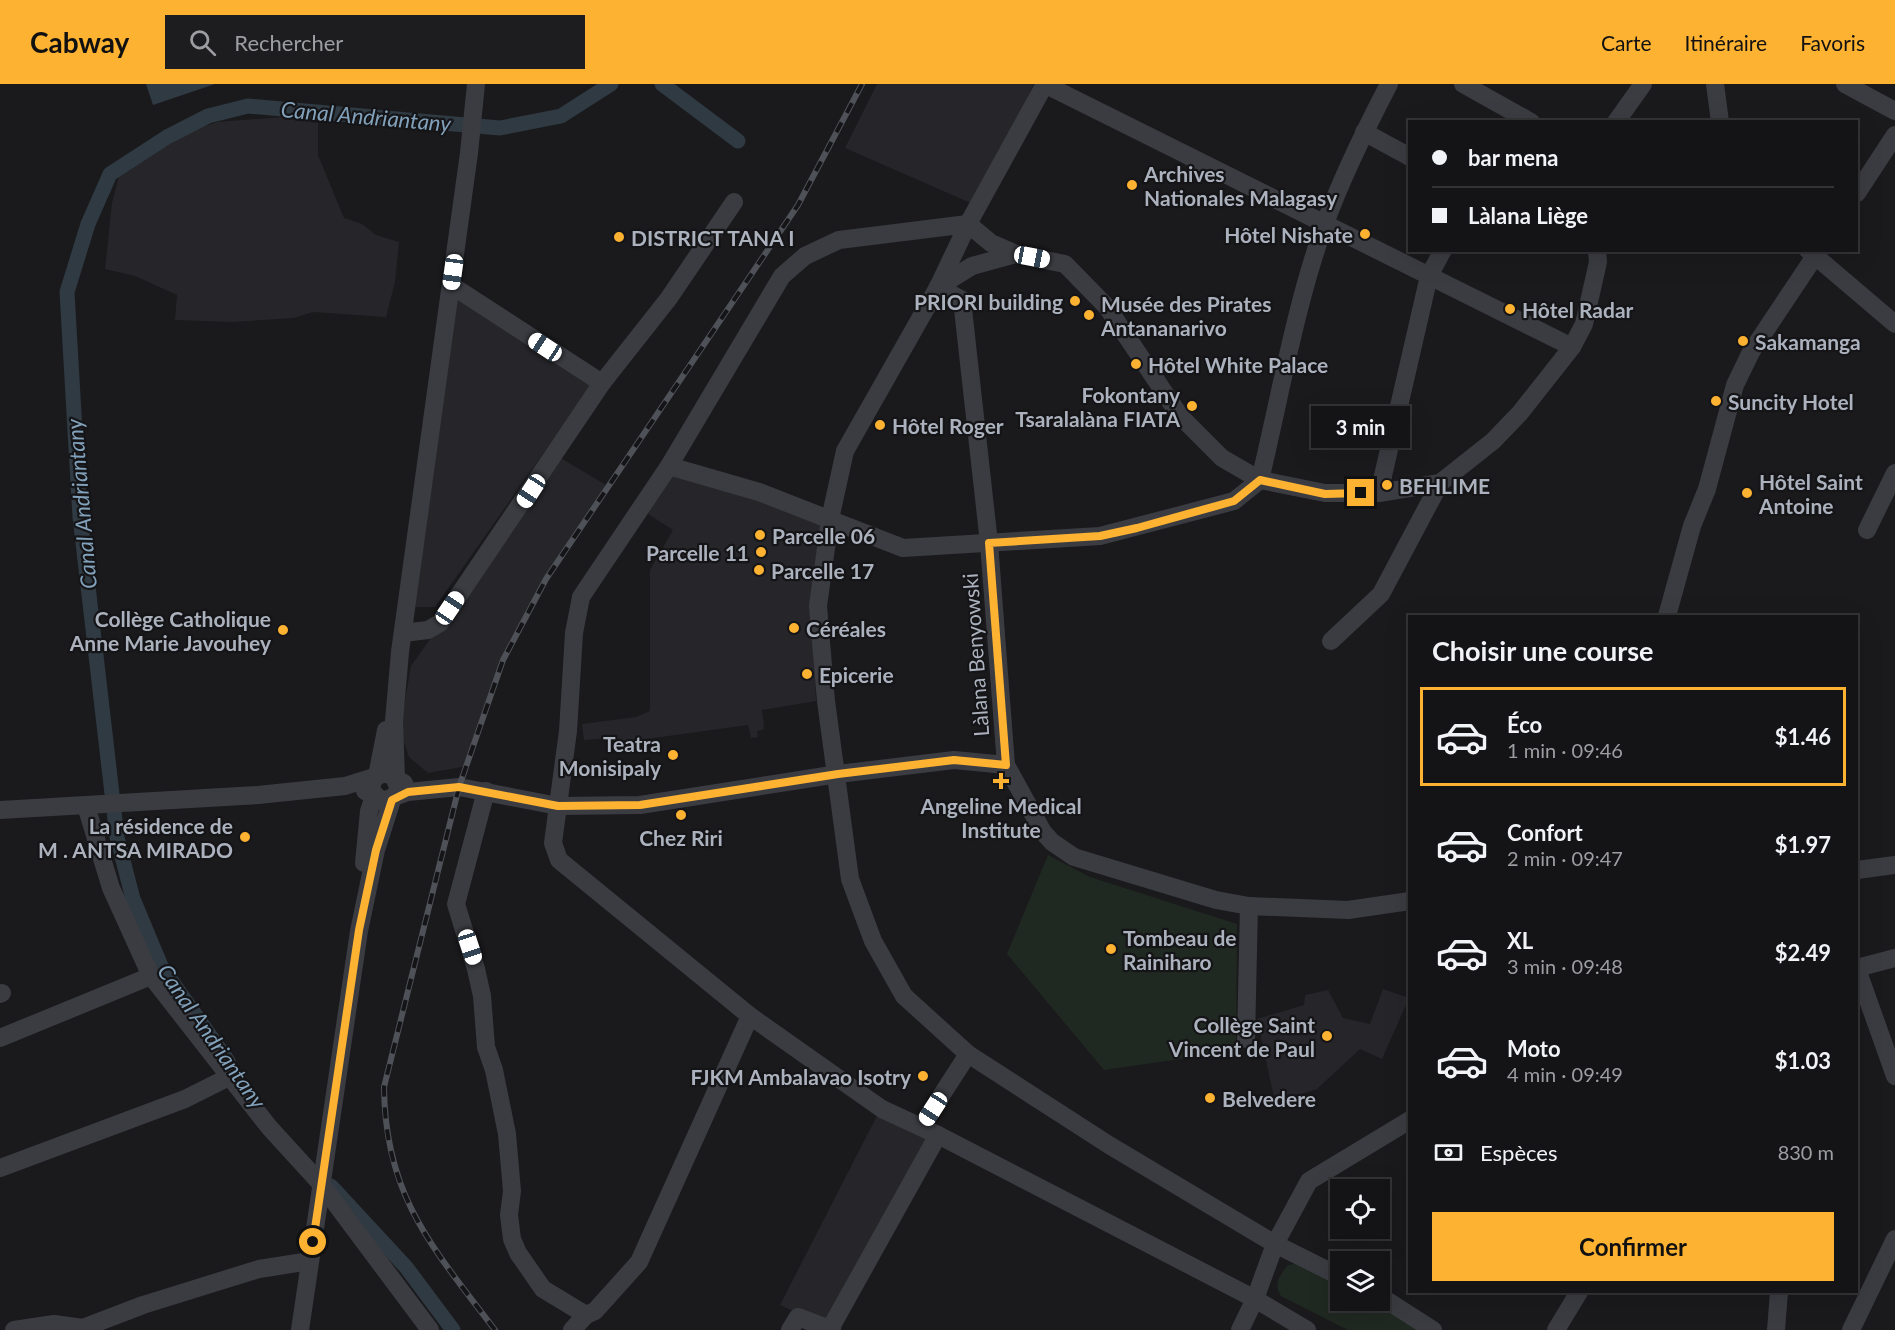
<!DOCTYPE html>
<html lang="fr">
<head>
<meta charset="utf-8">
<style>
	:root { --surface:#141416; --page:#1d1d1f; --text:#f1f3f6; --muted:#9d9ea1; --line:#333335; --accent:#feb231 }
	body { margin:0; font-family:Lato,sans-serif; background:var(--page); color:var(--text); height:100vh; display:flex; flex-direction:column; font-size:22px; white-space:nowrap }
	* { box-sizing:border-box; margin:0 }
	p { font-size:20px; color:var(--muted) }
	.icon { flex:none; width:33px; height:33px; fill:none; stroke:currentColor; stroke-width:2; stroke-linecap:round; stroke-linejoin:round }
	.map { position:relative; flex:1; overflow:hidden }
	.panel { position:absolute; left:1408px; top:531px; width:450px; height:678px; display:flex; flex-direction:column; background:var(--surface); border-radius:0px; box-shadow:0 6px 24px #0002,0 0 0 2px var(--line) }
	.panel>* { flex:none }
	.hud { position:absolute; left:1408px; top:36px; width:450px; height:132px; border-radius:0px; box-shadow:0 6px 24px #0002,0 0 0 2px var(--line); display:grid; align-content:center; height:132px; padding:0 24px; background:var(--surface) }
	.controls { position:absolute; left:1330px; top:1095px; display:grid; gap:12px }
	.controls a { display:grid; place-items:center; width:60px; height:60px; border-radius:0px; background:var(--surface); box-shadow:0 6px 24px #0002,0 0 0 2px var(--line); font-size:30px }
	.end { position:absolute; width:27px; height:27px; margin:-14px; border:8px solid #feb231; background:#111; box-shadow:0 0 0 3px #111 }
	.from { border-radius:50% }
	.bubble { position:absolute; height:42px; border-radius:0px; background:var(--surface); box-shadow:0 6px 24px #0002,0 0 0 2px var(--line); font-size:20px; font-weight:700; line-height:42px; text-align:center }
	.car { position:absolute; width:18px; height:36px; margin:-18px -9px; border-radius:8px; box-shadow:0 0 4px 2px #0007; background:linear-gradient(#fff 24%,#345 0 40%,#fff 0 76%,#345 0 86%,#fff 0) }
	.hud b { display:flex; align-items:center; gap:21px; height:57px; font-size:22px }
	.hud b+b { border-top:2px solid var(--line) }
	.hud i { width:15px; height:15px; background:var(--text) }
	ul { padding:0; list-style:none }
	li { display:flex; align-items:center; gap:18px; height:99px; margin:0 12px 9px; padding:0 12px; border:3px solid transparent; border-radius:0px }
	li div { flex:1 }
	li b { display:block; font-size:22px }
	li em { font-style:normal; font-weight:700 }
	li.on { border-color:var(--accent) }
	li>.icon { width:54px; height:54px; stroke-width:1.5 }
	h2 { padding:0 24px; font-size:27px; line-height:72px }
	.pay { display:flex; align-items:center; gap:15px; height:66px; padding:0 24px; font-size:22px }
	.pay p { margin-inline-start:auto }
	.button { display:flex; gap:12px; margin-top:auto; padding:12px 24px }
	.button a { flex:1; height:69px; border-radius:0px; background:var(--accent); color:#111; font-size:24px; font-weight:700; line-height:69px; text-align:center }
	header { display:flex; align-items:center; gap:36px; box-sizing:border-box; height:84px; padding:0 30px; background:var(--accent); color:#111 }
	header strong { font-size:28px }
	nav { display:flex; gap:33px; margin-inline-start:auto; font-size:21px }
	.search { width:420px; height:54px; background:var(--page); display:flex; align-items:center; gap:15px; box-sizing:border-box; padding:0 21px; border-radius:0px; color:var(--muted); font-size:22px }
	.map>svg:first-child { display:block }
	.built { fill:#26262a }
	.green { fill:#202921 }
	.water { fill:#2f3a42 }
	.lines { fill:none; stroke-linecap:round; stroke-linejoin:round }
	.canal { stroke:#2f3a42; stroke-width:15 }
	.minor { stroke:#3b3c42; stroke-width:18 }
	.rail-casing { stroke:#4e5157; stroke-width:6 }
	.rail { stroke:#151518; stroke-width:4; stroke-dasharray:11; stroke-linecap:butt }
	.route { stroke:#feb231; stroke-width:8 }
	.poi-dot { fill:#feb231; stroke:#151518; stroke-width:2 }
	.labels { text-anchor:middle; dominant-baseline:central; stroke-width:4.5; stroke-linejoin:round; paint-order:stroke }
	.poi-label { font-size:21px; font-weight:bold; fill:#acb2bd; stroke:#151518; text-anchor:start }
	.street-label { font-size:21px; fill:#acb2bd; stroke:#151518 }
	.water-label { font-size:22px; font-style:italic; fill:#82a1ba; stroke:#151518 }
</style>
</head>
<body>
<header>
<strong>Cabway</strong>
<div class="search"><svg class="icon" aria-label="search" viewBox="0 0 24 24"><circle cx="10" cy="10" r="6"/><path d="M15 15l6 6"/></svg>Rechercher</div>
<nav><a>Carte</a><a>Itinéraire</a><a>Favoris</a></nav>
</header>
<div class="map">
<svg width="1895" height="1246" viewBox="0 0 1895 1246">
	<rect width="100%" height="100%" fill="#1a1a1d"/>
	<g class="built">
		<path d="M877,0H1034L973,120L845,64Z"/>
		<path d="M284,33L318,39V71L344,134L362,140L376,151L399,158L395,198L386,233L313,228L294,234L233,238L175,236L177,211L135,192L105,185L112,119L119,92L148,67L172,54L217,38Z"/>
		<path d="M457,214L593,299L435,523H415Z"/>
		<path d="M559,373L606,401L546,495L503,575L467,682L428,689L409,673L400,646L411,582Z"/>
		<path d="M671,385L823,434L812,497L816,617L762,626L764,642L763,646L757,647L758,653L751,654L748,641L610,660L609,654L584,656L582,640L636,633L650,627V486L673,446L648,430Z"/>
		<path d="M1383,905L1409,914L1382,975L1360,965L1317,1005L1275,1018L1257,935L1304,921L1305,911L1328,906L1343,934L1370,940Z"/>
		<path d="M879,1028L934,1054L828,1243L780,1221Z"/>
	</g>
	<g class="green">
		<path d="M1048,771L1090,793L1237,840L1236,967L1104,986L1007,870Z"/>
		<path d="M1295,1180L1341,1203V1216L1368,1217L1428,1246H1348L1281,1212C1273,1200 1280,1191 1288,1181Z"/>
	</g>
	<path class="water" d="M146,0H215L153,21Z"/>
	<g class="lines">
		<g class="canal">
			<path d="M662,0L738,57"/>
			<path d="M228,977L161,882L133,815L117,753L80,433L67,208L88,140L110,90L167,53L208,32L248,22L500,44L561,32L611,0"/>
			<path d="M331,1102L406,1183L453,1246"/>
		</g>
		<g class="minor">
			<path d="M1044,0L1572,263"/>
			<path d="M1045,0L968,140L938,203L845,367L830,435L818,522L826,617L850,795L873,857L904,912L968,970L1109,1061L1275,1160L1341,1193"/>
			<path d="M1463,0L1531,38"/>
			<path d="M1715,0L1720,38"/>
			<path d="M1845,0L1895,27"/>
			<path d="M1616,38L1643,0"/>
			<path d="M1364,48L1410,73"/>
			<path d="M1857,109L1895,51"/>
			<path d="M1808,166L1895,240"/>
			<path d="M938,203L962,216L989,459L1006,681L1043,748L1052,758L1074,773L1216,816L1249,822L1348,826L1410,817"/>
			<path d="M938,203L972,182L1016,170"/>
			<path d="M602,299L669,214L734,118"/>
			<path d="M669,382L759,408L903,464L1100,452L1234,417L1260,396"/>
			<path d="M1260,396C1280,313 1295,223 1324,142C1342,93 1365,46 1389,0"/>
			<path d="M1379,409L1429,192L1443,166"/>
			<path d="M1867,446L1895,389"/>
			<path d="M1667,532L1692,442L1707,405L1735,301L1751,268L1819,166"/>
			<path d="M403,549L428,546L440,539L602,299L451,201"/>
			<path d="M1331,557L1381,510L1440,399"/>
			<path d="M404,699L396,695L394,637L400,568L469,69L476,0"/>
			<path d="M486,707L456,820L476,885L482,912L486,963L494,986L507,1050L512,1107L509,1131L512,1155L518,1169L543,1205L586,1231L595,1227L639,1178L750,932"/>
			<path d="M86,722L111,804L151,892L269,1043L321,1100L430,1246"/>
			<path d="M0,726L258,711L345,702L377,692L386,646"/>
			<path d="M364,779L369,727L374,712L365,707"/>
			<path d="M1857,786L1895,781"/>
			<path d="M1857,884L1895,874"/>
			<path d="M1857,885L1895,992"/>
			<path d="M0,910L2,909"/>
			<path d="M0,954L151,892"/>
			<path d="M1246,955L1249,822"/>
			<path d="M921,1043L968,970"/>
			<path d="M0,1084L185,1015L231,992"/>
			<path d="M1380,1212L1433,1246"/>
			<path d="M830,1245L938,1051"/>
			<path d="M14,1246L54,1240L83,1244L143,1221L259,1185L310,1177"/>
			<path d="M300,1246L359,847L376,766L392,716L399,704L393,692C380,686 370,694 372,708L382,717L408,708L459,703L558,722L640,721L838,690L954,676L1006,681"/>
			<path d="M572,1246L586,1231"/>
			<path d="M790,1246L798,1233L832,1246"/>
			<path d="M1240,1246L1255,1215L1275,1160L1309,1097L1410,1036"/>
			<path d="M1307,1246L1255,1215L938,1051L882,1025L750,932L559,776L553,759L568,647L574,549L581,513L669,382L782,192L805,172L839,156L968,140L991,159L1016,170L1065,180L1107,223L1180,332L1222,374L1260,396L1325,409H1379L1440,399L1493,357L1520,329L1572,263L1584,240L1598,178L1597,166"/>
			<path d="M1556,1246L1579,1208"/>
			<path d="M1776,1246L1779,1208"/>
			<path d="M1851,1246L1895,1155"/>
		</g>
		<g class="rail-casing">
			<path id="rail" d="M495,1246C432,1163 385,1112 384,1003L459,703L503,576L546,495L798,121L862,0"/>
		</g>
		<use href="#rail" class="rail"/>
	</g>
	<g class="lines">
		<path class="route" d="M313,1158L359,846L376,766L392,716L408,708L459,703L558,722L640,721L838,690L954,676L1006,681L989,459L1100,452L1137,444L1234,417L1260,396L1325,410L1361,409"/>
	</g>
	<g class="poi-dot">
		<circle cx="1132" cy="101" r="6"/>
		<circle cx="1365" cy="150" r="6"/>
		<circle cx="619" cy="153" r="6"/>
		<circle cx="1075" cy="217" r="6"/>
		<circle cx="1510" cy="225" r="6"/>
		<circle cx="1089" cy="231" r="6"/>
		<circle cx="1743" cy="257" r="6"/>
		<circle cx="1136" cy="280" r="6"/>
		<circle cx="1716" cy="317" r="6"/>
		<circle cx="1192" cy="322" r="6"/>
		<circle cx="880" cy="341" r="6"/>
		<circle cx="1387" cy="401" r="6"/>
		<circle cx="1747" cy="409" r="6"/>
		<circle cx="760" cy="451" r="6"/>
		<circle cx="761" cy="468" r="6"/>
		<circle cx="759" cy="486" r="6"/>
		<circle cx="794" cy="544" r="6"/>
		<circle cx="283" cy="546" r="6"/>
		<circle cx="807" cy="590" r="6"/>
		<circle cx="673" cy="671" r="6"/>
		<path d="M998 688h6v6h6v6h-6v6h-6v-6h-6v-6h6z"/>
		<circle cx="681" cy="731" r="6"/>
		<circle cx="245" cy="753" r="6"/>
		<circle cx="1111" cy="865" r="6"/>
		<circle cx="1327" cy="952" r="6"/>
		<circle cx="923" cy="992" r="6"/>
		<circle cx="1210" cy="1014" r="6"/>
	</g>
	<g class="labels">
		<g class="poi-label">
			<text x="1144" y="89">Archives<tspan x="1144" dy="24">Nationales Malagasy</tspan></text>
			<text x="1353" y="150" text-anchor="end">Hôtel Nishate</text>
			<text x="631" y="153">DISTRICT TANA I</text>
			<text x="1063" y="217" text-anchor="end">PRIORI building</text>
			<text x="1101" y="219">Musée des Pirates<tspan x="1101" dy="24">Antananarivo</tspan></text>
			<text x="1522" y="225">Hôtel Radar</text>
			<text x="1755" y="257">Sakamanga</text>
			<text x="1148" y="280">Hôtel White Palace</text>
			<text x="1180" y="310" text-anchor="end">Fokontany<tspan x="1180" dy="24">Tsaralalàna FIATA</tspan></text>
			<text x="1728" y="317">Suncity Hotel</text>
			<text x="892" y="341">Hôtel Roger</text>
			<text x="1759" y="397">Hôtel Saint<tspan x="1759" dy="24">Antoine</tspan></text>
			<text x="1399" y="401">BEHLIME</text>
			<text x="772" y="451">Parcelle 06</text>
			<text x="749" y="468" text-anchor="end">Parcelle 11</text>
			<text x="771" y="486">Parcelle 17</text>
			<text x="271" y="534" text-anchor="end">Collège Catholique<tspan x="271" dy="24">Anne Marie Javouhey</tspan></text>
			<text x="806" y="544">Céréales</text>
			<text x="819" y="590">Epicerie</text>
			<text x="661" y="659" text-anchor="end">Teatra<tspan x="661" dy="24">Monisipaly</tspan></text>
			<text x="1001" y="721" text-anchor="middle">Angeline Medical<tspan x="1001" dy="24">Institute</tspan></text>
			<text x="233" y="741" text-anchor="end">La résidence de<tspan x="233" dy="24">M . ANTSA MIRADO</tspan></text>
			<text x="681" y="753" text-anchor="middle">Chez Riri</text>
			<text x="1123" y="853">Tombeau de<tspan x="1123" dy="24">Rainiharo</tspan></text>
			<text x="1315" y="940" text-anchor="end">Collège Saint<tspan x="1315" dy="24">Vincent de Paul</tspan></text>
			<text x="911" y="992" text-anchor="end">FJKM Ambalavao Isotry</text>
			<text x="1222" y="1014">Belvedere</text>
		</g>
		<g class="street-label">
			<text transform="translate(975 571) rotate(-94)">Làlana Benyowski</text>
		</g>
		<g class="water-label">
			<text transform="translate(366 32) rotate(5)">Canal Andriantany</text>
			<text transform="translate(81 420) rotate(-95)">Canal Andriantany</text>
			<text transform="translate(212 952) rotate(55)">Canal Andriantany</text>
		</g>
	</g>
</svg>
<div class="controls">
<a><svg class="icon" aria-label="locate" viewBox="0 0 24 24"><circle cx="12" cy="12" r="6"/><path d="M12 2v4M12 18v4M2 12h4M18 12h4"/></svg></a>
<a><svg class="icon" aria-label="layers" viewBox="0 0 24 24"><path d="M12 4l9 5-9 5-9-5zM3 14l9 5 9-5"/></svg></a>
</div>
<i class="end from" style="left:313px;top:1158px"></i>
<i class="end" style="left:1361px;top:409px"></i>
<div class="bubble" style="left:1311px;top:322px;width:99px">3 min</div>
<i class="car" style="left:1032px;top:173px;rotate:101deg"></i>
<i class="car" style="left:453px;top:188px;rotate:188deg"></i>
<i class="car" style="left:545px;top:263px;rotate:303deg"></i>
<i class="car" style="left:531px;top:407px;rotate:213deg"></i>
<i class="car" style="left:450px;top:524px;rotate:34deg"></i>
<i class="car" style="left:470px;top:863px;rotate:162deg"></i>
<i class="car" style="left:933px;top:1025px;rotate:213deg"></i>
<div class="hud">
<b><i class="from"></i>bar mena</b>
<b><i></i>Làlana Liège</b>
</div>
<section class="panel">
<h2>Choisir une course</h2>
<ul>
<li class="on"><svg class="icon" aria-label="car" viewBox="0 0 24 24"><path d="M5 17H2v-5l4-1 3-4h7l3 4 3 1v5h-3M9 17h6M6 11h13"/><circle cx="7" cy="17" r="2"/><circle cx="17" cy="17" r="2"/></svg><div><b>Éco</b><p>1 min · 09:46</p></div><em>$1.46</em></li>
<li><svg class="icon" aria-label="car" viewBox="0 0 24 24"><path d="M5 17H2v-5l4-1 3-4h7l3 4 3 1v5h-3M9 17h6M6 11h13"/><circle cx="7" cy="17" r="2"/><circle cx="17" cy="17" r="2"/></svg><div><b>Confort</b><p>2 min · 09:47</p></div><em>$1.97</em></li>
<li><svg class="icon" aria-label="car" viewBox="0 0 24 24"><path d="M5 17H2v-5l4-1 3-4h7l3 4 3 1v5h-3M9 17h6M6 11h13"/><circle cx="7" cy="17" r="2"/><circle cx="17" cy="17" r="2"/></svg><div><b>XL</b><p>3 min · 09:48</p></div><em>$2.49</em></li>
<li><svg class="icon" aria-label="car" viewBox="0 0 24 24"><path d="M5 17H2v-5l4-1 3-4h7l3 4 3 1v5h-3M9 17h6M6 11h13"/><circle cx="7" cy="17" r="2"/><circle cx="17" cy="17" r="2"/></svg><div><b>Moto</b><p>4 min · 09:49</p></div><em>$1.03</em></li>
</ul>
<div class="pay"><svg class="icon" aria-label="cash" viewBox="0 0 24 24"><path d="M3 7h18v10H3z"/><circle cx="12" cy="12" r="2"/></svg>Espèces<p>830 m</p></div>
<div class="button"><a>Confirmer</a></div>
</section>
</div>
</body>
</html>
